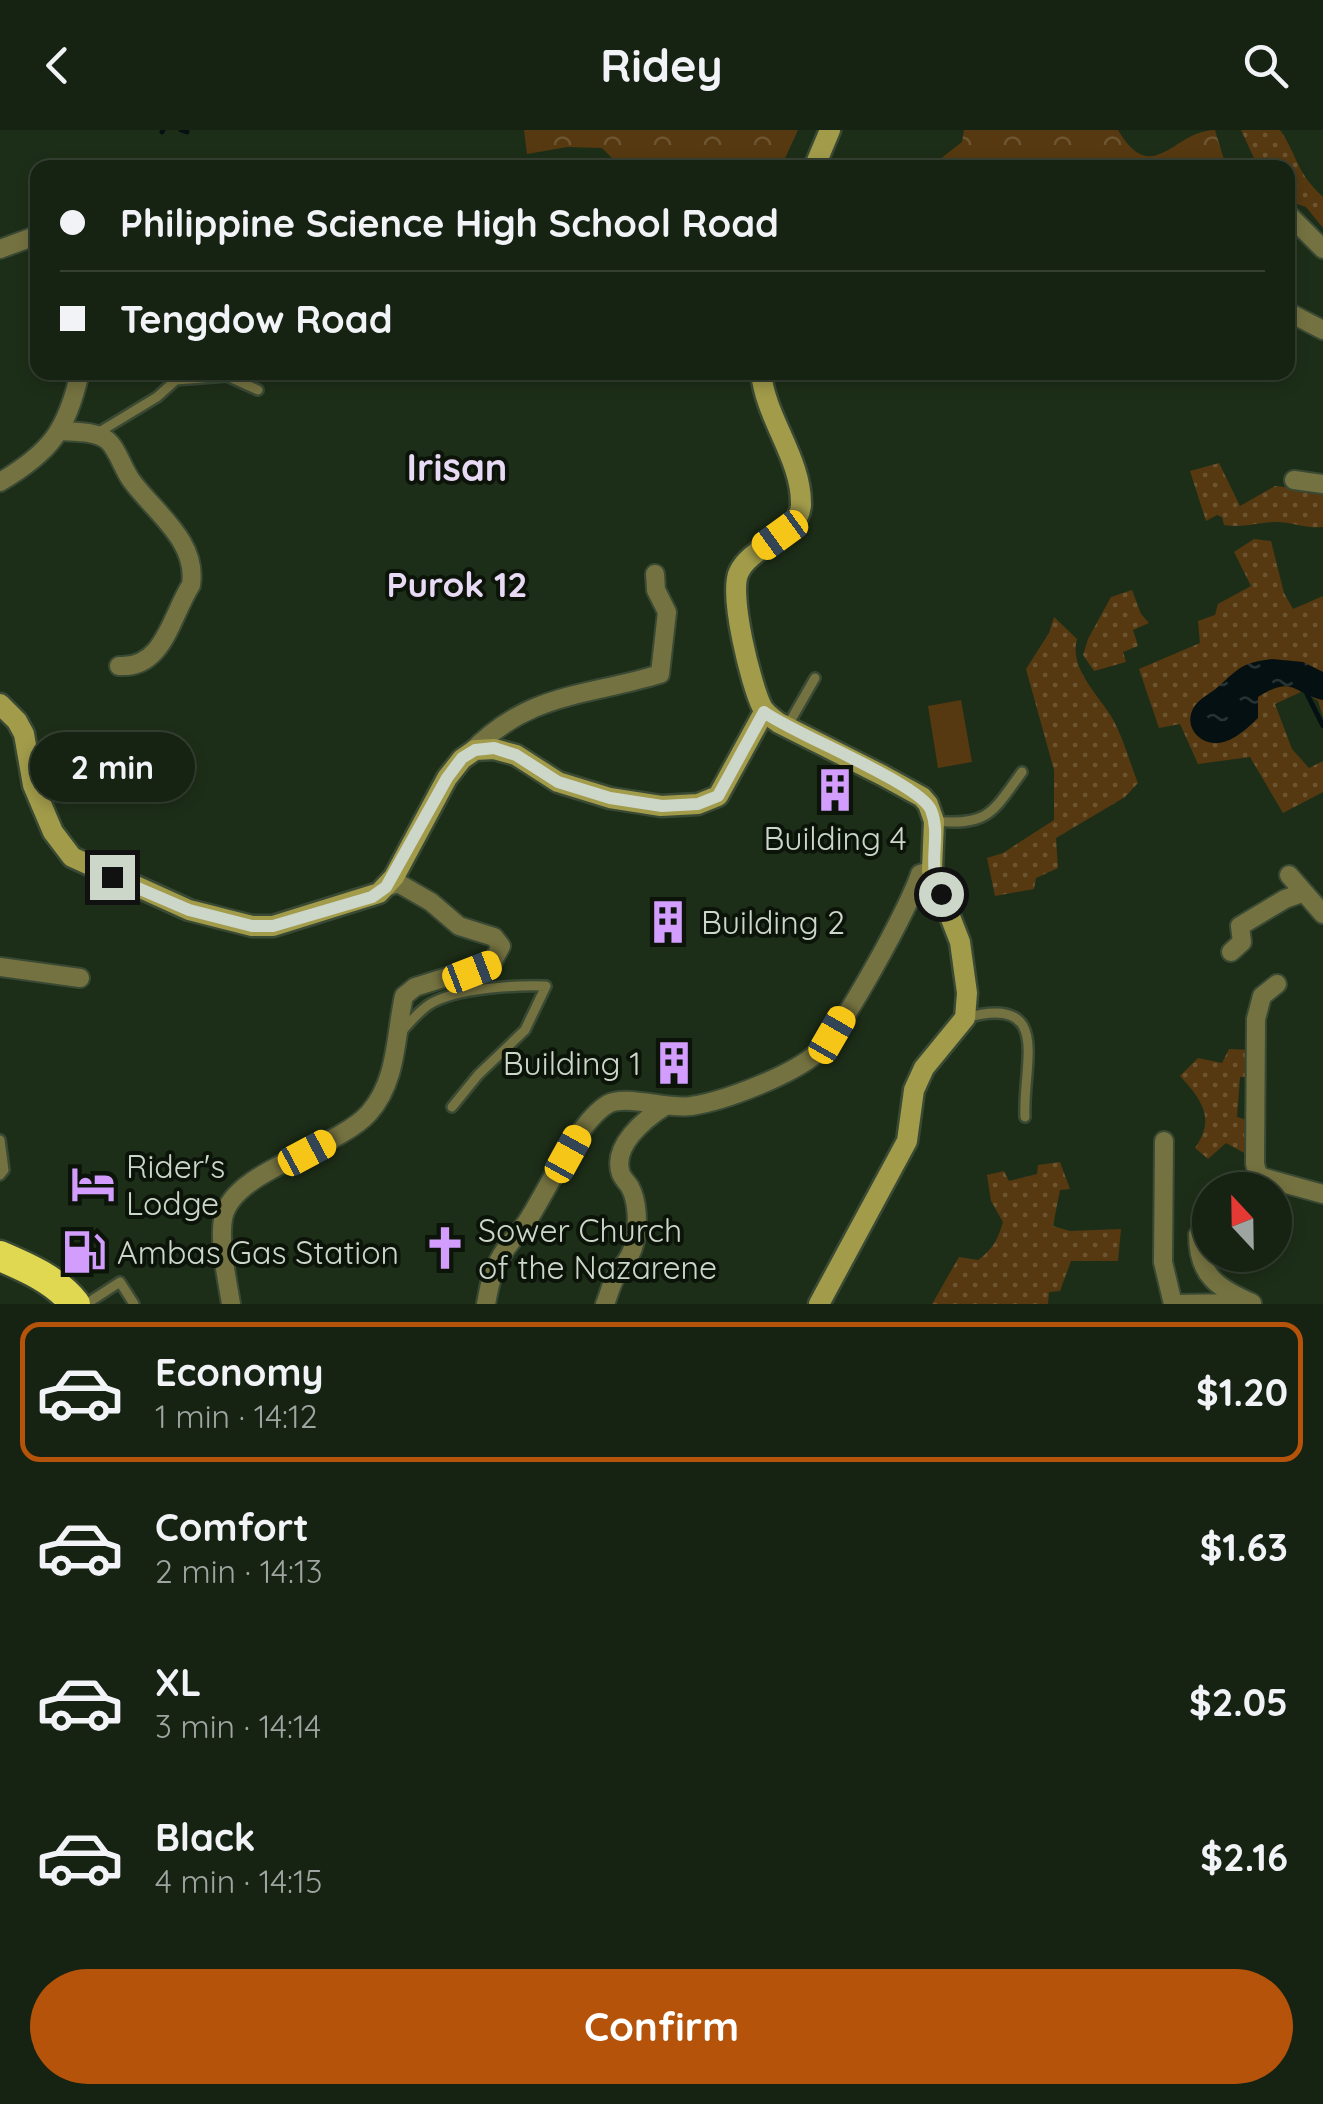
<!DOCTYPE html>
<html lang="en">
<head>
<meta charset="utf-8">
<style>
	:root { --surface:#162212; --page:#232f20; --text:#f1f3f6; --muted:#9ea49f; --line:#353f32; --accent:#b45309 }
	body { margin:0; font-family:Quicksand,sans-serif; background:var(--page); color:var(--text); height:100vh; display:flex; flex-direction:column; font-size:38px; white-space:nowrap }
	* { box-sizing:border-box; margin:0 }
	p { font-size:32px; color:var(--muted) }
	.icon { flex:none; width:55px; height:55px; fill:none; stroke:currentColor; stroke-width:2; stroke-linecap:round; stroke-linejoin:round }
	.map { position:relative; height:1174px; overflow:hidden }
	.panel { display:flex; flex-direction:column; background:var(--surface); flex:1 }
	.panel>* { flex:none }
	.hud { position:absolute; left:30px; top:30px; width:1265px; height:220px; border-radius:20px; box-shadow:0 5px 15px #0003,0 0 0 2px var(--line); display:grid; align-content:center; height:220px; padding:0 30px; background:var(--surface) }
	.needle { width:65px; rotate:338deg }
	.controls { position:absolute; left:1192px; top:1042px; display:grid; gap:20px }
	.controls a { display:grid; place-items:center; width:100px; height:100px; border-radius:50%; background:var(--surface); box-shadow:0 5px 15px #0003,0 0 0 2px var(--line); font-size:50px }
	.end { position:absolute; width:45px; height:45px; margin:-22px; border:12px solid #ccd6c9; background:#111; box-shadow:0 0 0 5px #111 }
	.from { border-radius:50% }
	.bubble { position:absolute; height:70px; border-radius:35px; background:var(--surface); box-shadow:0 5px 15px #0003,0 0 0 2px var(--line); font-size:32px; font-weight:700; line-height:70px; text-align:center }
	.car { position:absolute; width:30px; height:60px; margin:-30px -15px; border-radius:12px; box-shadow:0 0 8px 2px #0007; background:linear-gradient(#f5c518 24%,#345 0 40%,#f5c518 0 76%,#345 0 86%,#f5c518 0) }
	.hud b { display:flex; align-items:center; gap:35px; height:95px; font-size:38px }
	.hud b+b { border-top:2px solid var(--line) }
	.hud i { width:25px; height:25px; background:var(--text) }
	ul { padding:18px 0 0; list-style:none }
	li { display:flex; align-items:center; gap:30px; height:140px; margin:0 20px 15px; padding:0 10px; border:5px solid transparent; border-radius:20px }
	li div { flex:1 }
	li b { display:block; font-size:38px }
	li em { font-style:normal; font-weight:700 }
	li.active { border-color:var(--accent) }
	li>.icon { width:90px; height:90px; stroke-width:1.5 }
	.primary-button { display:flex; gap:20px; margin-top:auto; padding:20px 30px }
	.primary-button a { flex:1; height:115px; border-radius:60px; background:var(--accent); color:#fff; font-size:40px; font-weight:700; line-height:115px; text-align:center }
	header { display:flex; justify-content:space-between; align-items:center; height:130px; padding:0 30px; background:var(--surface); font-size:45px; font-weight:700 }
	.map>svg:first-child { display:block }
	.grass { fill:url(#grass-dots) }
	.forest { fill:url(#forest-crowns) }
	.pitch { fill:#563910 }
	.water { fill:url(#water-ripples) }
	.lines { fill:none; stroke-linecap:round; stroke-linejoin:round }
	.stream { stroke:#041012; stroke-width:5 }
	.lane-casing { stroke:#394934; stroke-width:14 }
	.street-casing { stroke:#394934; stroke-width:22 }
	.secondary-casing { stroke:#394934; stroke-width:25 }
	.highway-casing { stroke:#394934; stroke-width:35 }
	.lane { stroke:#757241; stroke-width:9 }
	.street { stroke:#757241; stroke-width:18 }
	.secondary { stroke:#a19b4a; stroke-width:20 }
	.highway { stroke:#e1d851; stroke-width:30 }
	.route { stroke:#ccd6c9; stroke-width:12 }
	.labels { text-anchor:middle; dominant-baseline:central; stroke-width:8; stroke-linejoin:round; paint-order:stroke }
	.poi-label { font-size:32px; fill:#ccd6c9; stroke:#0c140a; text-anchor:start }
	.neighbourhood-label { font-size:35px; font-weight:bold; fill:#e8daf5; stroke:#0c140a }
	.quarter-label { font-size:38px; font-weight:bold; fill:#e8daf5; stroke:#0c140a }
</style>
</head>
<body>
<header><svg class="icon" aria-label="back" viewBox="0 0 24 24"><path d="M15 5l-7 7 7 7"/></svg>Ridey<svg class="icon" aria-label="search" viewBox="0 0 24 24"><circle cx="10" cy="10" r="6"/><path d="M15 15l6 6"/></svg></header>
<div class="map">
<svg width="1323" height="1174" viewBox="0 0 1323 1174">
	<defs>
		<pattern id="grass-dots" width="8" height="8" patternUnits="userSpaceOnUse" patternTransform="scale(2.5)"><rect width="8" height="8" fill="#563910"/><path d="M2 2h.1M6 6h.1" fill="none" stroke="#6d5531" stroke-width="1.8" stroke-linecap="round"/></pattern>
		<pattern id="forest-crowns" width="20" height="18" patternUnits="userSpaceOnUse" patternTransform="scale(2.5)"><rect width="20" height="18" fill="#563910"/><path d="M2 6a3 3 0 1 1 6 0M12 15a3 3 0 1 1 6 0" fill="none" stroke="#6d5531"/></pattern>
		<pattern id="water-ripples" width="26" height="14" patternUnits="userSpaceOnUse" patternTransform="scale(2.5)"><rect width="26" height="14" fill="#041012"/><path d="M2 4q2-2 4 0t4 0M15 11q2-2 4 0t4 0" fill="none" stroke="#273233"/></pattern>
	</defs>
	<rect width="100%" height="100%" fill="#1d2e18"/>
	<g class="grass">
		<path d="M1241,0H1280C1299,28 1295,41 1323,67V98L1306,77L1288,71V38L1258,37Z"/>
		<path d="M1219,333L1240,376L1275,356L1323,361V397C1306,399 1290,391 1273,392C1256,393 1242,398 1224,395L1222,387L1217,385L1206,391L1190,341Z"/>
		<path d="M1254,409L1271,411L1284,463L1293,479L1323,466V587L1318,571L1303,561L1275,574L1292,619L1309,638L1323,631V662L1283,683L1250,627L1198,634L1180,594L1159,598L1139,539L1200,513L1198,491L1215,485L1218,474L1251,456L1234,422Z"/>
		<path d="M1132,460L1141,484L1149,493L1133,500L1138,516L1123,522L1126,532L1094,541L1083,525L1088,509L1111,467Z"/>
		<path d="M1054,487L1077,509C1069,538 1097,563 1111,586C1123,606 1129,631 1138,653L1125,667L1056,708L1058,738L1036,748L1034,759L995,766L987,728L1003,723L1054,690V640L1026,539L1049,503Z"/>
		<path d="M1229,919L1252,920L1251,947H1240L1237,987L1251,991L1248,1025L1226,1013L1208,1029L1195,1018C1216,989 1202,970 1180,946L1198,928L1222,933Z"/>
		<path d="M1060,1032L1070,1059L1060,1060L1053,1096L1070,1101L1121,1099L1118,1131H1071L1060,1161L1049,1162L1048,1174H932L959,1127L978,1130C993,1119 998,1109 1003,1092L991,1071L987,1045L1004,1041L1009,1051L1037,1044L1038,1035Z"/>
	</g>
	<g class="forest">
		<path d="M524,0H798L781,37L622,38L602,18L567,17L527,24Z"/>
		<path d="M964,0H1118C1153,59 1174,0 1215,0L1225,33L1209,38L930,37L962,12Z"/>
	</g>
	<path class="pitch" d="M961,570L972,632L938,638L928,576Z"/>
	<path class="water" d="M1272,529L1303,532L1323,542V570C1293,564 1294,544 1258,567V588C1248,598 1234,611 1219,613C1198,615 1183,595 1194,577C1200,568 1210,564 1218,557C1240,537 1242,533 1272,529Z"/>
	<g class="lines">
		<g class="stream">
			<path d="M181,0L187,2"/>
			<path d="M162,2L163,0"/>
			<path d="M1307,564L1323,596"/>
		</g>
		<g class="lane-casing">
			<g id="lane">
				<path d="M96,304L157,267L176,250L227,246L258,260"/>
				<path d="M788,595L815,548"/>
				<path d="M934,691C989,696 992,683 1022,642"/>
				<path d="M965,888C1054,863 1022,935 1025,987"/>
				<path d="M402,901C410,892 419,881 430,874C457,858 515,855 546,856L525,900L478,945L452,977"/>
				<path d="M0,1010L4,1040L0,1045"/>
				<path d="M86,1174L120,1152L134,1174"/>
			</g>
		</g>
		<g class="street-casing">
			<g id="street">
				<path d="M1288,84L1323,119"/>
				<path d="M0,119L38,105"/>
				<path d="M1288,182L1323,200"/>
				<path d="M61,301C76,302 95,301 107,310C117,318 123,339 131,350C154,382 198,411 191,455C171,486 164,539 119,536"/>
				<path d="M1294,350L1323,354"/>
				<path d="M0,352C51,322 67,300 80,242"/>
				<path d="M469,624C528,562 584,567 660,544L667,482L656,460L655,444"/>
				<path d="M1289,745L1323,784"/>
				<path d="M1231,822L1242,812L1240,796L1285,769L1302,763"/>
				<path d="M0,837L80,848"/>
				<path d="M1277,854L1262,866L1256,889L1255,1034L1258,1045L1265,1048L1323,1064"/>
				<path d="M1164,1011L1163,1132L1173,1174"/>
				<path d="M1198,1105C1198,1146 1218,1158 1252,1173"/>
				<path d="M231,1174C227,1148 219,1115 223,1089C231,1040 336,1020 369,983C398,950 395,906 404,866L415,857L492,833L501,816L494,807L459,796L431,772L398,753L386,757"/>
				<path d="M486,1174C489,1159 491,1143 499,1130C506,1116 517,1105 526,1093C547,1062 577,992 608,974C625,964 669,980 691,976C725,971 792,945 817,923C842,901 909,778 920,744L932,740"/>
				<path d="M605,1174C609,1165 611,1153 617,1145C625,1132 631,1128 635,1111C638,1094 638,1072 630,1057C627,1052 623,1049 621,1044C611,1016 645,989 665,976"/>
				<path d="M1175,1174L1240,1173"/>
			</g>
		</g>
		<g class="secondary-casing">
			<g id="secondary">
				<path d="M814,38L830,0"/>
				<path d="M761,242C765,288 802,329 801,375C799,406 751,416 739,442C728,463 751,555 762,577C766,584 772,588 779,593L882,645L922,667L928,674L934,691L932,740L960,812L967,863L965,888L924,938L914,960L907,1011L819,1174"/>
				<path d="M0,574L17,591L24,604L33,655L53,702L72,727L189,780L252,796H273L379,763L394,747L447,648L462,629L475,620L494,619L516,625L558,652L610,668L661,676L698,674L718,666L764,582"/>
			</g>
		</g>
		<g class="highway-casing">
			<path id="highway" d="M0,1126C28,1138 56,1150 75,1174"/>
		</g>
		<use href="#lane" class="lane"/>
		<use href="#street" class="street"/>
		<use href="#secondary" class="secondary"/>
		<use href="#highway" class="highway"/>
	</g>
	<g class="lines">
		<path class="route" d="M112,747L189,780L252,796H273L372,767L386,757L447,648L462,628L475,620L494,618L516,625L558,652L610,668L662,676L698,674L718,666L764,582C796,605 919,653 931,680C942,707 926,732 941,764"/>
	</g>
	<defs>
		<g id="building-bare" transform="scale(3.45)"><path d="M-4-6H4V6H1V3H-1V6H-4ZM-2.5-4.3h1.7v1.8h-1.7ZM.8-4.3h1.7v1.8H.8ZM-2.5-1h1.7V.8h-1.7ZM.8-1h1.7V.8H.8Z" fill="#d29dfd" stroke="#0c140a" stroke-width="2.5" paint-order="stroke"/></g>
		<g id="hotel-bare" transform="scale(3.45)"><path d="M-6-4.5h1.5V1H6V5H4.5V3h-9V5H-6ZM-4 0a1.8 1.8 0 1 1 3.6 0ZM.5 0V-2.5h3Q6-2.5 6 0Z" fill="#d29dfd" stroke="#0c140a" stroke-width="2.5" paint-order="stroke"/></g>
		<g id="church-bare" transform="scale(3.45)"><path d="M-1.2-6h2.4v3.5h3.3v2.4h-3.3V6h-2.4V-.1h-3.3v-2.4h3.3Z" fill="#d29dfd" stroke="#0c140a" stroke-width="2.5" paint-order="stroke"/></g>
		<g id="fuel-bare" transform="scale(3.45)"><path d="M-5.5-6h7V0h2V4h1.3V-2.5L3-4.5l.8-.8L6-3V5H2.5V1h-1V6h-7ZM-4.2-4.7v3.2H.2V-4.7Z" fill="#d29dfd" stroke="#0c140a" stroke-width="2.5" paint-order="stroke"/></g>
	</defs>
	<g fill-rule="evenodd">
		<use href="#building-bare" x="835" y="660"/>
		<use href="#building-bare" x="668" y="792"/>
		<use href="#building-bare" x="674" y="933"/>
		<use href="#hotel-bare" x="93" y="1054"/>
		<use href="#church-bare" x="445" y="1118"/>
		<use href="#fuel-bare" x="84" y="1122"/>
	</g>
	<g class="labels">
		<g class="poi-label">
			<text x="835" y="708" text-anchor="middle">Building 4</text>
			<text x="701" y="792">Building 2</text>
			<text x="641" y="933" text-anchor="end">Building 1</text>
			<text x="126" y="1036">Rider's<tspan x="126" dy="37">Lodge</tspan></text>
			<text x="478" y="1100">Sower Church<tspan x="478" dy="37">of the Nazarene</tspan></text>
			<text x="117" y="1122">Ambas Gas Station</text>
		</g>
		<g class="neighbourhood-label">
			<text x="457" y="454">Purok 12</text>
		</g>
		<g class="quarter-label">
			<text x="457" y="337">Irisan</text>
		</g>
	</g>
</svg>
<div class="controls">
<a><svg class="needle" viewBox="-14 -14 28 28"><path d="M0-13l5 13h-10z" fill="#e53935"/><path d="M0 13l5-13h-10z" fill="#9ea49f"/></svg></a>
</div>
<i class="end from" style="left:941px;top:764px"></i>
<i class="end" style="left:112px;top:747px"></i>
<div class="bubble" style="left:30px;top:602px;width:165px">2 min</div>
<i class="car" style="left:780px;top:405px;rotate:234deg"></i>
<i class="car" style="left:472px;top:842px;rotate:69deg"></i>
<i class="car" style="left:832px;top:905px;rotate:30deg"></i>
<i class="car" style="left:307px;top:1023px;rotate:62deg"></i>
<i class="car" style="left:568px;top:1024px;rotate:29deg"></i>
<div class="hud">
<b><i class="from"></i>Philippine Science High School Road</b>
<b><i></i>Tengdow Road</b>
</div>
</div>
<section class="panel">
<ul>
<li class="active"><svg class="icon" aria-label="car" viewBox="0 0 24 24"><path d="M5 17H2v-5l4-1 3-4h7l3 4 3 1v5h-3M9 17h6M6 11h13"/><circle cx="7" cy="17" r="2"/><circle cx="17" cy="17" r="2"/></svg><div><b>Economy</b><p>1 min · 14:12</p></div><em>$1.20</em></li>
<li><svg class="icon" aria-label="car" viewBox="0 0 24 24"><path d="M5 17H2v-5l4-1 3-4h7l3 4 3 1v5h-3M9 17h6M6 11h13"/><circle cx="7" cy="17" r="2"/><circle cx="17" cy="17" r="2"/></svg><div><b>Comfort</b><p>2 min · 14:13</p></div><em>$1.63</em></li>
<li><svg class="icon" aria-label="car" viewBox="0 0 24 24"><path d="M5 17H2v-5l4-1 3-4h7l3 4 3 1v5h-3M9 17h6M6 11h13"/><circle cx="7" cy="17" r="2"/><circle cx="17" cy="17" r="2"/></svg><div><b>XL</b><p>3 min · 14:14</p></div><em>$2.05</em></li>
<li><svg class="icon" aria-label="car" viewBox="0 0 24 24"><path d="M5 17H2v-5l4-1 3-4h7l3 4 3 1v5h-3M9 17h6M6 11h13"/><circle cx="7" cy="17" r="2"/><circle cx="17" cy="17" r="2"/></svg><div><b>Black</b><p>4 min · 14:15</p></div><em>$2.16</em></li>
</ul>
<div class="primary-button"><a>Confirm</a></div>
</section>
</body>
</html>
